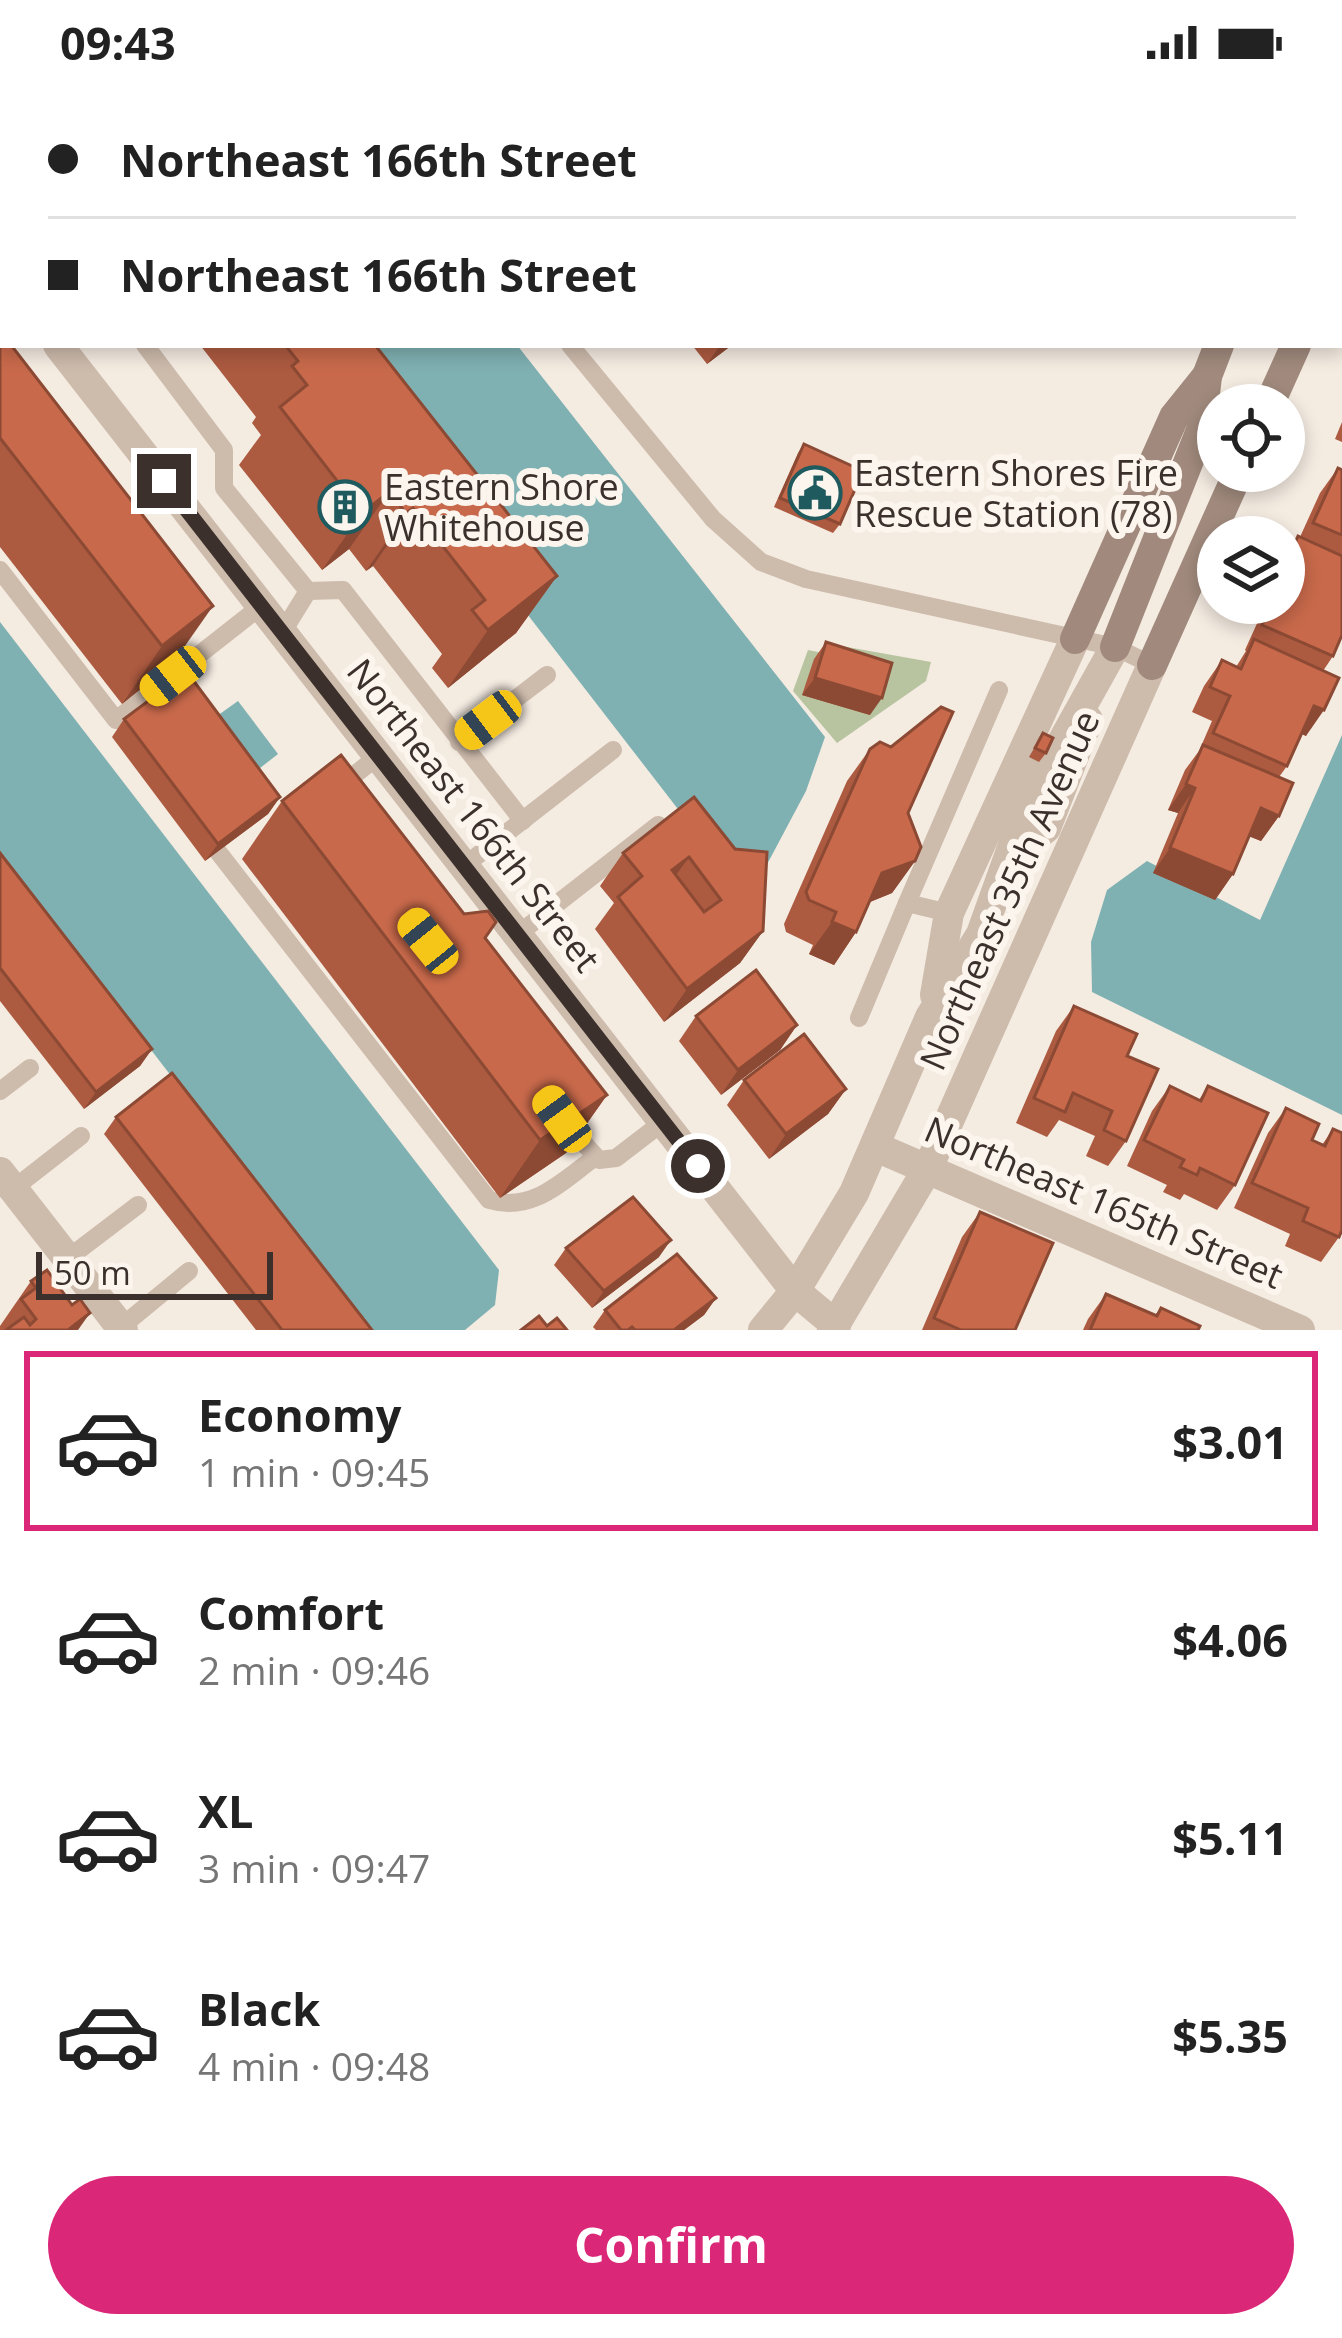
<!DOCTYPE html>
<html lang="en">
<head>
<meta charset="utf-8">
<style>
	:root { --surface:#fff; --page:#f2f2f2; --text:#222; --muted:#767676; --line:#e0e0e0; --accent:#db2777 }
	body { margin:0; font-family:"Open Sans",sans-serif; background:var(--page); color:var(--text); height:100vh; display:flex; flex-direction:column; font-size:45px; white-space:nowrap }
	* { box-sizing:border-box; margin:0 }
	p { font-size:39px; color:var(--muted) }
	.icon { flex:none; width:66px; height:66px; fill:none; stroke:currentColor; stroke-width:2; stroke-linecap:round; stroke-linejoin:round }
	.map { position:relative; height:1246px; overflow:hidden }
	.drawer { display:flex; flex-direction:column; background:var(--surface); flex:1 }
	.drawer>* { flex:none }
	.guide { position:absolute; left:0px; top:0px; width:1344px; height:264px; box-shadow:0 6px 18px #0003; display:grid; align-content:center; height:264px; padding:0 48px; background:var(--surface) }
	.tools { position:absolute; left:1197px; top:300px; display:grid; gap:24px }
	.tools a { display:grid; place-items:center; width:108px; height:108px; border-radius:50%; background:var(--surface); box-shadow:0 6px 18px #0003; font-size:60px }
	.scale { position:absolute; left:36px; bottom:30px; width:237px; box-sizing:border-box; padding-left:12px; border:6px solid #3b302b; border-top:0; font-size:33px; line-height:42px; white-space:nowrap; color:#3b302b; -webkit-text-stroke:9px #fbf5ee; paint-order:stroke }
	.end { position:absolute; width:54px; height:54px; margin:-27px; border:15px solid #3b302b; background:#fff; box-shadow:0 0 0 6px #fff }
	.from { border-radius:50% }
	.car { position:absolute; width:36px; height:72px; margin:-36px -18px; border-radius:15px; box-shadow:0 0 9px 3px #0007; background:linear-gradient(#f5c518 24%,#345 0 40%,#f5c518 0 76%,#345 0 86%,#f5c518 0) }
	.guide b { display:flex; align-items:center; gap:42px; height:114px; font-size:45px }
	.guide b+b { border-top:3px solid var(--line) }
	.guide i { width:30px; height:30px; background:var(--text) }
	ul { padding:21px 0 0; list-style:none }
	li { display:flex; align-items:center; gap:36px; height:180px; margin:0 24px 18px; padding:0 24px; border:6px solid transparent; border-radius:0px }
	li div { flex:1 }
	li b { display:block; font-size:45px }
	li em { font-style:normal; font-weight:700 }
	li.on { border-color:var(--accent) }
	li>.icon { width:108px; height:108px; stroke-width:1.5 }
	.action { display:flex; gap:24px; margin-top:auto; padding:24px 48px }
	.action a { flex:1; height:138px; border-radius:72px; background:var(--accent); color:#fff; font-size:48px; font-weight:700; line-height:138px; text-align:center }
	.status { display:flex; justify-content:space-between; align-items:center; height:84px; padding:0 60px; background:var(--surface); direction:ltr }
	.status svg { height:33px; fill:currentColor }
	.map>svg:first-child { display:block }
	.green { fill:#b8c4a0 }
	.water { fill:#7fb0b2 }
	.lines { fill:none; stroke-linecap:round; stroke-linejoin:round }
	.lane { stroke:#cdbbac; stroke-width:18 }
	.street { stroke:#cdbbac; stroke-width:30 }
	.secondary { stroke:#a18a7d; stroke-width:30 }
	.wall { fill:#ac5a40 }
	.shaded-wall { fill:#8c4a34 }
	.building { fill:#c8694b; stroke:#8c4a34; stroke-width:3; fill-rule:evenodd }
	.route { stroke:#3b302b; stroke-width:15 }
	.labels { text-anchor:middle; dominant-baseline:central; stroke-width:12; stroke-linejoin:round; paint-order:stroke }
	.poi-label { font-size:36px; fill:#3b302b; stroke:#fbf5ee; text-anchor:start }
	.street-label { font-size:36px; fill:#3b302b; stroke:#fbf5ee }
</style>
</head>
<body>
<div class="status"><b>09:43</b><svg viewBox="0 0 49 12"><path d="M0 12V9h3v3zM5 12V6h3v6zM10 12V3h3v9zM15 12V0h3v12zM26 1h20v11H26zM47 4h2v5h-2z"/></svg></div>
<div class="map">
<svg width="1342" height="1246" viewBox="0 0 1342 1246">
	<rect width="100%" height="100%" fill="#f4ebe1"/>
	<path class="green" d="M825,559L931,578L926,597L837,659L793,607L808,566L823,569Z"/>
	<g class="water">
		<path d="M319,261H517L825,653L806,707L764,786L722,782Z"/>
		<path d="M0,538L499,1186L495,1221L465,1246H367L0,770Z"/>
		<path d="M238,617L278,670L251,691L210,637Z"/>
		<path d="M1342,651V1031L1092,908L1091,858L1107,806L1147,777L1260,836Z"/>
	</g>
	<g class="lines">
		<g class="lane">
			<path d="M368,0L370,3"/>
			<path d="M145,261L224,366V404L308,507L282,549"/>
			<path d="M570,261L713,435L761,478L806,495L1115,563L1152,581"/>
			<path d="M0,486L116,636L261,522"/>
			<path d="M308,507L343,506L523,737"/>
			<path d="M459,658L547,591"/>
			<path d="M337,705L378,672"/>
			<path d="M205,751L489,1116C532,1129 561,1098 594,1074"/>
			<path d="M464,782L613,666"/>
			<path d="M907,819L999,606"/>
			<path d="M517,851L658,741"/>
			<path d="M859,934L907,819L949,829"/>
			<path d="M0,1007L30,984"/>
			<path d="M562,1035L599,1076L616,1074L663,1038"/>
			<path d="M13,1105L81,1052"/>
			<path d="M67,1175L138,1121"/>
			<path d="M121,1243L189,1187"/>
		</g>
		<g class="street">
			<path d="M0,186L3,190"/>
			<path d="M58,261L795,1207L836,1241"/>
			<path d="M1012,770L1046,744L1088,636"/>
			<path d="M935,911L949,829L1075,555"/>
			<path d="M876,1063L1300,1246"/>
			<path d="M0,1088L123,1246"/>
			<path d="M763,1246L795,1207L854,1109L930,933L981,850L1028,719L1115,563"/>
			<path d="M832,1246L928,1084L1152,581"/>
		</g>
		<g class="secondary">
			<path d="M1333,3L1335,0"/>
			<path d="M1341,160L1342,157"/>
			<path d="M1269,321L1296,261"/>
			<path d="M1075,555L1174,333L1207,292"/>
			<path d="M1115,563L1201,346L1207,292L1219,261"/>
			<path d="M1152,581L1239,387"/>
		</g>
	</g>
	<g class="wall">
		<path d="M507,0H624L626,3H509Z"/>
		<path d="M3,5V73L0,69V7Z"/>
		<path d="M0,247L173,579L122,620L0,463Z"/>
		<path d="M200,261H375L557,492L516,549L448,604L432,584L442,570L373,482L366,487L349,465L322,486L239,381L261,351L252,339L256,333Z"/>
		<path d="M692,261H732L707,280Z"/>
		<path d="M1342,338V358L1335,355Z"/>
		<path d="M804,360L840,440L833,449L774,423L798,369Z"/>
		<path d="M1338,384L1342,386V551L1333,572L1323,587L1306,652L1302,650L1287,682L1279,693V732L1261,757L1249,752L1233,790L1215,816L1153,789L1178,729L1168,726L1185,686L1199,667L1212,637L1192,628L1204,602L1222,576L1236,583L1246,567L1245,566L1259,535L1270,519H1284V473L1298,452L1300,453L1320,409Z"/>
		<path d="M826,558L870,631L802,611L814,575Z"/>
		<path d="M124,635L280,713L268,730L205,777L112,653Z"/>
		<path d="M1043,649L1046,669L1039,678L1029,673Z"/>
		<path d="M870,665L908,729L915,777L892,809L870,818L856,848L834,881L809,870L813,861L786,848L784,840L847,697Z"/>
		<path d="M694,713L763,847L740,879L664,938L595,845L614,819L600,802L623,769Z"/>
		<path d="M282,717L464,830L485,854L607,1011L566,1069L500,1114L242,775Z"/>
		<path d="M0,769L152,965L140,982L84,1025L0,917Z"/>
		<path d="M1074,922L1127,972L1126,1057L1108,1082L1086,1072L1095,1052L1059,1036L1047,1053L1016,1039L1056,947Z"/>
		<path d="M696,932L797,941L780,966L721,1011L679,957Z"/>
		<path d="M744,996L846,1005L828,1030L769,1075L727,1021Z"/>
		<path d="M1170,1002L1199,1016L1208,1002L1235,1101L1217,1126L1184,1110L1180,1116L1163,1108L1167,1101L1127,1082L1152,1027Z"/>
		<path d="M1286,1024L1312,1056L1322,1061L1333,1045L1339,1153L1321,1178L1285,1162L1290,1150L1234,1124L1268,1049Z"/>
		<path d="M116,1033L372,1246H256L104,1050Z"/>
		<path d="M980,1128L1015,1246H922L962,1153Z"/>
		<path d="M566,1164L659,1173L592,1224L554,1181Z"/>
		<path d="M31,1197L78,1246H0V1242Z"/>
		<path d="M1106,1210L1155,1231L1161,1224L1198,1246H1083L1088,1235Z"/>
		<path d="M716,1214L704,1231L684,1246H596L593,1243L605,1226Z"/>
	</g>
	<g class="shaded-wall">
		<path d="M722,261H732L707,280L719,263Z"/>
		<path d="M389,408L349,465L322,486L362,429Z"/>
		<path d="M413,424L373,482L366,487L406,429Z"/>
		<path d="M1287,478L1302,485L1285,510L1284,483Z"/>
		<path d="M557,492L516,549L448,604L488,546Z"/>
		<path d="M213,522L173,579L122,620L162,562Z"/>
		<path d="M815,594L882,614L870,631L802,611Z"/>
		<path d="M1314,622L1324,626L1306,652L1296,647Z"/>
		<path d="M1186,700L1195,704L1178,729L1168,726Z"/>
		<path d="M280,713L268,730L205,777L218,760Z"/>
		<path d="M1261,724L1279,732L1261,757L1243,750Z"/>
		<path d="M1170,764L1233,790L1215,816L1153,789Z"/>
		<path d="M689,773L666,805L672,786Z"/>
		<path d="M915,777L892,809L860,822L882,789Z"/>
		<path d="M832,838L856,848L834,881L809,870Z"/>
		<path d="M763,847L740,879L664,938L687,905Z"/>
		<path d="M797,941L780,966L721,1011L738,986Z"/>
		<path d="M152,965L140,982L84,1025L96,1008Z"/>
		<path d="M846,1005L828,1030L769,1075L786,1050Z"/>
		<path d="M607,1011L566,1069L500,1114L540,1056Z"/>
		<path d="M671,1156L659,1173L592,1224L604,1207Z"/>
		<path d="M716,1214L704,1231L684,1246H674Z"/>
		<path d="M90,1229L78,1246H68Z"/>
	</g>
	<g class="building">
		<path d="M9,0H55L57,3H5Z"/>
		<path d="M532,0H624L626,3H535Z"/>
		<path d="M645,0H852L854,3H641Z"/>
		<path d="M894,0H1148L1146,3H892Z"/>
		<path d="M3,5V57L0,53V7Z"/>
		<path d="M0,247L3,251V261H11L213,522L162,562L0,354Z"/>
		<path d="M285,261H375L557,492L488,546L472,526L485,516L413,424L406,429L389,408L362,429L280,323L307,301L292,282L298,277Z"/>
		<path d="M804,360L863,387L840,440L780,414Z"/>
		<path d="M1338,384L1342,386V451L1313,439Z"/>
		<path d="M1298,452L1342,472V551L1333,572L1262,541L1272,519H1284V513L1289,515L1302,485L1287,478Z"/>
		<path d="M1254,555L1339,594L1324,626L1314,622L1287,682L1213,649L1230,612L1210,603L1222,576L1241,585Z"/>
		<path d="M826,558L892,579L882,614L815,594Z"/>
		<path d="M187,588L280,713L218,760L124,635Z"/>
		<path d="M941,623L953,628L908,729L921,763L915,777L882,789L856,848L832,838L836,828L809,816L806,808L870,665L880,658L891,663Z"/>
		<path d="M1043,649L1053,654L1046,669L1035,664Z"/>
		<path d="M1203,661L1293,699L1279,732L1261,724L1233,790L1170,764L1195,704L1186,700Z"/>
		<path d="M341,671L464,830L488,827L496,838L485,854L607,1011L540,1056L282,717Z"/>
		<path d="M694,713L735,765L767,768L763,847L687,905L618,813L642,792L623,769ZM689,773L721,816L704,828L672,786Z"/>
		<path d="M0,769L152,965L96,1008L0,884Z"/>
		<path d="M756,886L797,941L738,986L696,932Z"/>
		<path d="M1074,922L1137,950L1127,972L1158,985L1126,1057L1104,1046L1112,1027L1073,1009L1065,1028L1034,1014Z"/>
		<path d="M804,950L846,1005L786,1050L744,996Z"/>
		<path d="M172,989L372,1246H282L116,1033Z"/>
		<path d="M1170,1002L1201,1017L1208,1002L1268,1029L1235,1101L1200,1084L1197,1091L1180,1083L1184,1076L1144,1056Z"/>
		<path d="M1286,1024L1319,1040L1312,1056L1325,1062L1333,1045L1342,1049V1146L1339,1153L1303,1137L1308,1124L1252,1099Z"/>
		<path d="M633,1113L671,1156L604,1207L566,1164Z"/>
		<path d="M980,1128L1053,1159L1015,1246H961L934,1234Z"/>
		<path d="M677,1170L716,1214L674,1246H635L632,1243L628,1246H621L605,1226Z"/>
		<path d="M47,1186L72,1221L80,1215L90,1229L68,1246H6L24,1233L30,1241L36,1235L21,1215L36,1204L31,1197Z"/>
		<path d="M1106,1210L1157,1232L1161,1224L1200,1242L1198,1246H1090Z"/>
		<path d="M539,1232L547,1242L557,1234L567,1246H521Z"/>
	</g>
	<g class="lines">
		<path class="route" d="M164,397L698,1082"/>
	</g>
	<defs>
		<g id="civic-ring" transform="scale(2.7)"><circle r="9.5" fill="#fbf5ee" stroke="#1f5a5e" stroke-width="1.5"/><path d="M-.6-6.5H3V-4.5H.6V-3L4-1V1h2V6H-6V1h2V-1L-.6-3ZM-1.2 2.5V6h2.4V2.5Z" fill="#1f5a5e"/></g>
		<g id="building-ring" transform="scale(2.7)"><circle r="9.5" fill="#fbf5ee" stroke="#1f5a5e" stroke-width="1.5"/><path d="M-4-6H4V6H1V3H-1V6H-4ZM-2.5-4.3h1.7v1.8h-1.7ZM.8-4.3h1.7v1.8H.8ZM-2.5-1h1.7V.8h-1.7ZM.8-1h1.7V.8H.8Z" fill="#1f5a5e"/></g>
	</defs>
	<g fill-rule="evenodd">
		<use href="#civic-ring" x="815" y="409"/>
		<use href="#building-ring" x="345" y="423"/>
	</g>
	<g class="labels">
		<g class="poi-label">
			<text x="854" y="388">Eastern Shores Fire<tspan x="854" dy="41">Rescue Station (78)</tspan></text>
			<text x="384" y="402">Eastern Shore<tspan x="384" dy="41">Whitehouse</tspan></text>
		</g>
		<g class="street-label">
			<text transform="translate(474 731) rotate(52)">Northeast 166th Street</text>
			<text transform="translate(1009 806) rotate(-66)">Northeast 35th Avenue</text>
			<text transform="translate(1104 1118) rotate(23)">Northeast 165th Street</text>
		</g>
	</g>
</svg>
<div class="tools">
<a><svg class="icon" aria-label="locate" viewBox="0 0 24 24"><circle cx="12" cy="12" r="6"/><path d="M12 2v4M12 18v4M2 12h4M18 12h4"/></svg></a>
<a><svg class="icon" aria-label="layers" viewBox="0 0 24 24"><path d="M12 4l9 5-9 5-9-5zM3 14l9 5 9-5"/></svg></a>
</div>
<div class="scale">50 m</div>
<i class="end from" style="left:698px;top:1082px"></i>
<i class="end" style="left:164px;top:397px"></i>
<i class="car" style="left:173px;top:592px;rotate:232deg"></i>
<i class="car" style="left:488px;top:636px;rotate:233deg"></i>
<i class="car" style="left:428px;top:857px;rotate:321deg"></i>
<i class="car" style="left:562px;top:1035px;rotate:324deg"></i>
<div class="guide">
<b><i class="from"></i>Northeast 166th Street</b>
<b><i></i>Northeast 166th Street</b>
</div>
</div>
<section class="drawer">
<ul>
<li class="on"><svg class="icon" aria-label="car" viewBox="0 0 24 24"><path d="M5 17H2v-5l4-1 3-4h7l3 4 3 1v5h-3M9 17h6M6 11h13"/><circle cx="7" cy="17" r="2"/><circle cx="17" cy="17" r="2"/></svg><div><b>Economy</b><p>1 min · 09:45</p></div><em>$3.01</em></li>
<li><svg class="icon" aria-label="car" viewBox="0 0 24 24"><path d="M5 17H2v-5l4-1 3-4h7l3 4 3 1v5h-3M9 17h6M6 11h13"/><circle cx="7" cy="17" r="2"/><circle cx="17" cy="17" r="2"/></svg><div><b>Comfort</b><p>2 min · 09:46</p></div><em>$4.06</em></li>
<li><svg class="icon" aria-label="car" viewBox="0 0 24 24"><path d="M5 17H2v-5l4-1 3-4h7l3 4 3 1v5h-3M9 17h6M6 11h13"/><circle cx="7" cy="17" r="2"/><circle cx="17" cy="17" r="2"/></svg><div><b>XL</b><p>3 min · 09:47</p></div><em>$5.11</em></li>
<li><svg class="icon" aria-label="car" viewBox="0 0 24 24"><path d="M5 17H2v-5l4-1 3-4h7l3 4 3 1v5h-3M9 17h6M6 11h13"/><circle cx="7" cy="17" r="2"/><circle cx="17" cy="17" r="2"/></svg><div><b>Black</b><p>4 min · 09:48</p></div><em>$5.35</em></li>
</ul>
<div class="action"><a>Confirm</a></div>
</section>
</body>
</html>
